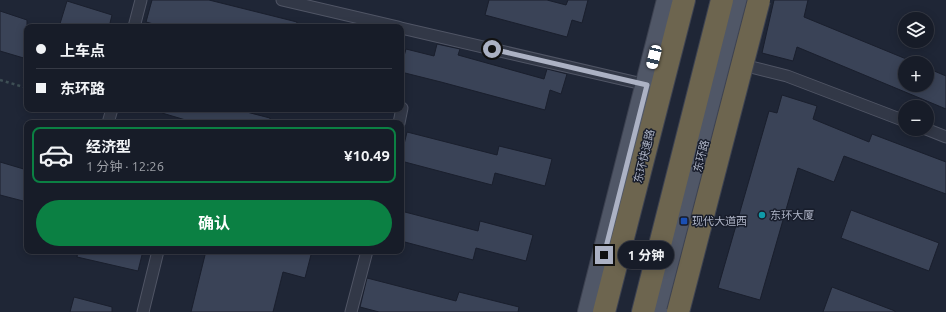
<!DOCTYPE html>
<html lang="zh">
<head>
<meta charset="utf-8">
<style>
	:root { --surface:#171c28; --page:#242934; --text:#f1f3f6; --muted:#9ea1a8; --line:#363a45; --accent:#0b8043 }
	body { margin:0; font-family:Ubuntu,"Noto Sans SC",sans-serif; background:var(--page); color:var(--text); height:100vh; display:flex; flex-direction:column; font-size:15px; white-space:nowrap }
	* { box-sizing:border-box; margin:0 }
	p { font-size:13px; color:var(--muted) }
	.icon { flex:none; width:22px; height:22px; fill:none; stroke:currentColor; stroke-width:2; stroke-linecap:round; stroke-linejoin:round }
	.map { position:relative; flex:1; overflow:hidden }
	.side { position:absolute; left:24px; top:120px; width:380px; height:134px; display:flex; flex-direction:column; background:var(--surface); border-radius:8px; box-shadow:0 2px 10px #0003,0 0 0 1px var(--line) }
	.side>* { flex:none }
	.guide { position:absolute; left:24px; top:24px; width:380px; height:88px; border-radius:8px; box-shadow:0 2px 10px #0003,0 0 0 1px var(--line); display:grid; align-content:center; height:88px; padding:0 12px; background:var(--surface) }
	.fabs { position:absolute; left:898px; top:12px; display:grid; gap:8px }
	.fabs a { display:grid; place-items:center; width:36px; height:36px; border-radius:50%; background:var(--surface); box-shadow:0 2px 10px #0003,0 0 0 1px var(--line); font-size:20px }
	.end { position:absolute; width:18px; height:18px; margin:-9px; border:5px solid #acb2c4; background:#111; box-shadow:0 0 0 2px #111 }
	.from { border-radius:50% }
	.bubble { position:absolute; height:28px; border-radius:14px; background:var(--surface); box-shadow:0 2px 10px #0003,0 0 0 1px var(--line); font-size:13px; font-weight:700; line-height:28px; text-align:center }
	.car { position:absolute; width:12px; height:24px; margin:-12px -6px; border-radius:5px; box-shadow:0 0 3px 1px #0007; background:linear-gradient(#fff 24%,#345 0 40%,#fff 0 76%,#345 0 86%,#fff 0) }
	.guide b { display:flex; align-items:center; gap:14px; height:38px; font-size:15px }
	.guide b+b { border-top:1px solid var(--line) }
	.guide i { width:10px; height:10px; background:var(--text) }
	ul { padding:7px 0 0; list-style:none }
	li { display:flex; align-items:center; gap:12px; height:56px; margin:0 8px 6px; padding:0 4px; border:2px solid transparent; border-radius:8px }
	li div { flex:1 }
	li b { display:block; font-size:15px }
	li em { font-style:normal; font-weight:700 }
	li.selected { border-color:var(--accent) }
	li>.icon { width:36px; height:36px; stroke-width:1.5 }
	.action { display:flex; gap:8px; margin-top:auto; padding:8px 12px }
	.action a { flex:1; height:46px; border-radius:24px; background:var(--accent); color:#fff; font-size:16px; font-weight:700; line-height:46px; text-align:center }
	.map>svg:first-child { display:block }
	.building { fill:#3a4357; stroke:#1a1f2d }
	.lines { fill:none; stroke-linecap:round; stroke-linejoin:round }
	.lane-casing { stroke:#505565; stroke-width:13 }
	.primary-casing { stroke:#3c4150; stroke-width:24 }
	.highway-casing { stroke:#3d4251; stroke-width:24 }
	.path { stroke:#3e4f55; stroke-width:2.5; stroke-dasharray:3 3; stroke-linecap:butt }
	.lane { stroke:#323847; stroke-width:11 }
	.primary { stroke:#505767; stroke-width:22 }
	.highway { stroke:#6d654f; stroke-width:22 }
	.highway-bridge-casing { stroke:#3d4251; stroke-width:24; stroke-linecap:butt }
	.highway-bridge { stroke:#6d654f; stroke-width:22 }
	.route { stroke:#acb2c4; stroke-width:5 }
	.culture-dot { fill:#0f9aa8; stroke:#181d2b; stroke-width:1.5 }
	.transit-dot { fill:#1a4fb4; stroke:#181d2b; stroke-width:1.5 }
	.labels { text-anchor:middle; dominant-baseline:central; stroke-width:3; stroke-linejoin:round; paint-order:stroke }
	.street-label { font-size:11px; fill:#acb2c4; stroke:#181d2b }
	.poi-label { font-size:11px; fill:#acb2c4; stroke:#181d2b; text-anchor:start }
</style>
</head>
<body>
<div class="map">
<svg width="946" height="312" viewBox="0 0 946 312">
	<rect width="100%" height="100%" fill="#1f2636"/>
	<g class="building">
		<path d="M152,0H209L297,22L296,27H165L146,22Z"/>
		<path d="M489,0H547L566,5L568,0H588L582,23L572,20L567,37L485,15Z"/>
		<path d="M774,0H808L804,17L916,63H905V85H927V68L946,76V109L797,47L793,61L762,53Z"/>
		<path d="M67,1L112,15L109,27H59Z"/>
		<path d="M0,11L27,20V59L0,51Z"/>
		<path d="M437,44L460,49L458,55L544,79L547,69L567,74L561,94L550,90L545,110L441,82L401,72V67L406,49L434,56Z"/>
		<path d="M782,95L817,106L813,119L869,142L872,134L946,162V194L844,156L834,182L798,168L760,300L718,288L769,111L777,113Z"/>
		<path d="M163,109H235L270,118V123H188L189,121L162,113Z"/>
		<path d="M407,132L497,155L499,146L552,159L545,186L495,173L492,185L401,161V157Z"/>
		<path d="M0,162L27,170V202L0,195Z"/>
		<path d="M851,210L939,243L929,271L841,238Z"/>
		<path d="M401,211L478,231L480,221L533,235L526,261L476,248L473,260L401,241Z"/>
		<path d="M78,251H143L138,271L77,257Z"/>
		<path d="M206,251H312L305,278L283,272L273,312H191Z"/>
		<path d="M367,278L456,301L459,292L519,307L518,312H379L360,307Z"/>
		<path d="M832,287L895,311V312H823Z"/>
		<path d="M74,297L112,307V312H70Z"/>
	</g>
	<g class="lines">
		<g class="lane-casing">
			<g id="lane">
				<path d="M282,0L398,27"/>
				<path d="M134,27L141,0"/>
				<path d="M401,28L647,85"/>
				<path d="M739,64L787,76L905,121"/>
				<path d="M108,123L112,109"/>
				<path d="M399,123L402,108"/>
				<path d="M926,129L946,137"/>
				<path d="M143,312L158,251"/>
				<path d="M351,312L367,251"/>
			</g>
		</g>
		<g class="primary-casing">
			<g id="primary">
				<path d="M589,312L668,0"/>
				<path d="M661,312L741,0"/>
			</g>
		</g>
		<g class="highway-casing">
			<g id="highway">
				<path d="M604,312L684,0"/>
				<path d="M643,312L722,0"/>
			</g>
		</g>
		<path class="path" d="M0,80L27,88"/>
		<use href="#lane" class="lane"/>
		<use href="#primary" class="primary"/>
		<use href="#highway" class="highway"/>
		<g class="highway-bridge-casing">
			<path id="highway-bridge" d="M678,312L759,0"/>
		</g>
		<use href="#highway-bridge" class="highway-bridge"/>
	</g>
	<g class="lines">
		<path class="route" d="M492,49L647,85L604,255"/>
	</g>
	<circle class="culture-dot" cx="762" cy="215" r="4"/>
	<rect class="transit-dot" x="680" y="217" width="8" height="8" rx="2"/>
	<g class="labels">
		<g class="street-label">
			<text transform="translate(644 156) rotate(-76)">东环快速路</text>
			<text transform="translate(701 156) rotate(-76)">东环路</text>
		</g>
		<g class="poi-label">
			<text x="770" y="215">东环大厦</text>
			<text x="692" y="221">现代大道西</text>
		</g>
	</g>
</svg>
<div class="fabs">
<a><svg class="icon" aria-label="layers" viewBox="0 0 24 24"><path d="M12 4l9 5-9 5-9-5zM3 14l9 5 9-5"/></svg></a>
<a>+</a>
<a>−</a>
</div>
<i class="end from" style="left:492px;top:49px"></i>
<i class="end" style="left:604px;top:255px"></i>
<div class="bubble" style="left:618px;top:241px;width:56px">1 分钟</div>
<i class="car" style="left:654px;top:57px;rotate:194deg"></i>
<div class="guide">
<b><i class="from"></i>上车点</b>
<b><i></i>东环路</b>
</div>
<section class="side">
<ul>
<li class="selected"><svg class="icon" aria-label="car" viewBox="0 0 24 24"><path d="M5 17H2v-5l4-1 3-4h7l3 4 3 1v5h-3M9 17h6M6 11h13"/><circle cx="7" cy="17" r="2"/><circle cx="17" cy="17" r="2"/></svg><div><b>经济型</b><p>1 分钟 · 12:26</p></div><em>¥10.49</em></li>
</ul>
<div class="action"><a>确认</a></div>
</section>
</div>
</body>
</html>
